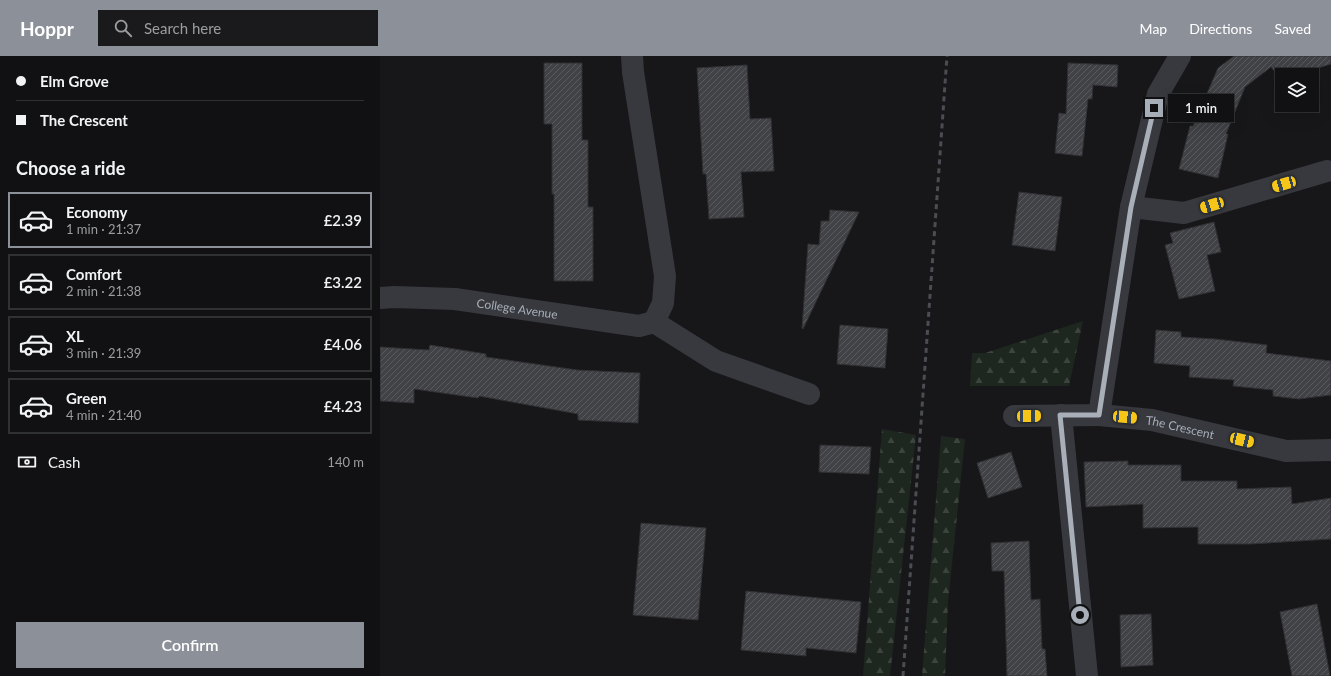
<!DOCTYPE html>
<html lang="en">
<head>
<meta charset="utf-8">
<style>
	:root { --surface:#111113; --page:#1a1a1c; --text:#f1f3f6; --muted:#9c9da0; --line:#303133; --accent:#8c9099 }
	body { margin:0; font-family:Lato,sans-serif; background:var(--page); color:var(--text); height:100vh; display:flex; flex-direction:column; font-size:15px; white-space:nowrap }
	* { box-sizing:border-box; margin:0 }
	p { font-size:13px; color:var(--muted) }
	.icon { flex:none; width:22px; height:22px; fill:none; stroke:currentColor; stroke-width:2; stroke-linecap:round; stroke-linejoin:round }
	.map { position:relative; flex:1; overflow:hidden }
	.drawer { display:flex; flex-direction:column; background:var(--surface); width:380px }
	.drawer>* { flex:none }
	.hud { display:grid; align-content:center; height:88px; padding:0 16px; background:var(--surface) }
	.buttons { position:absolute; left:895px; top:12px; display:grid; gap:8px }
	.buttons a { display:grid; place-items:center; width:44px; height:44px; border-radius:0px; background:var(--surface); box-shadow:0 4px 16px #0002,0 0 0 1px var(--line); font-size:20px }
	.end { position:absolute; width:18px; height:18px; margin:-9px; border:5px solid #a8afb9; background:#111; box-shadow:0 0 0 2px #111 }
	.from { border-radius:50% }
	.bubble { position:absolute; height:28px; border-radius:0px; background:var(--surface); box-shadow:0 4px 16px #0002,0 0 0 1px var(--line); font-size:13px; font-weight:600; line-height:28px; text-align:center }
	.car { position:absolute; width:12px; height:24px; margin:-12px -6px; border-radius:5px; box-shadow:0 0 3px 1px #0007; background:linear-gradient(#f5c518 24%,#345 0 40%,#f5c518 0 76%,#345 0 86%,#f5c518 0) }
	.hud b { display:flex; align-items:center; gap:14px; height:38px; font-size:15px }
	.hud b+b { border-top:1px solid var(--line) }
	.hud i { width:10px; height:10px; background:var(--text) }
	ul { padding:0; list-style:none }
	li { display:flex; align-items:center; gap:12px; height:56px; margin:0 8px 6px; padding:0 8px; border:2px solid var(--line); border-radius:0px }
	li div { flex:1 }
	li b { display:block; font-size:15px }
	li em { font-style:normal; font-weight:600 }
	li.current { border-color:var(--accent) }
	li>.icon { width:36px; height:36px; stroke-width:1.5 }
	h2 { padding:0 16px; font-size:18px; line-height:48px }
	.pay { display:flex; align-items:center; gap:10px; height:44px; padding:0 16px; font-size:15px }
	.pay p { margin-inline-start:auto }
	.button { display:flex; gap:8px; margin-top:auto; padding:8px 16px }
	.button a { flex:1; height:46px; border-radius:0px; background:var(--accent); color:#fff; font-size:16px; font-weight:600; line-height:46px; text-align:center }
	header { display:flex; align-items:center; gap:24px; box-sizing:border-box; height:56px; padding:0 20px; background:var(--accent); color:#fff }
	header strong { font-size:19px }
	nav { display:flex; gap:22px; margin-inline-start:auto; font-size:14px }
	.search { width:280px; height:36px; background:var(--page); display:flex; align-items:center; gap:10px; box-sizing:border-box; padding:0 14px; border-radius:0px; color:var(--muted); font-size:15px }
	main { display:flex; flex:1; min-height:0 }
	.map>svg:first-child { display:block }
	.forest { fill:url(#forest-firs) }
	.building { fill:url(#building-hatch); stroke:#313135 }
	.lines { fill:none; stroke-linecap:round; stroke-linejoin:round }
	.minor { stroke:#37393e; stroke-width:22 }
	.rail { stroke:#4a4d53; stroke-width:3; stroke-dasharray:5 4; stroke-linecap:butt }
	.route { stroke:#a8afb9; stroke-width:5 }
	.labels { text-anchor:middle; dominant-baseline:central; stroke-width:4; stroke-linejoin:round; paint-order:stroke }
	.street-label { font-size:12px; fill:#a8afb9; stroke:#121214 }
</style>
</head>
<body>
<header>
<strong>Hoppr</strong>
<div class="search"><svg class="icon" aria-label="search" viewBox="0 0 24 24"><circle cx="10" cy="10" r="6"/><path d="M15 15l6 6"/></svg>Search here</div>
<nav><a>Map</a><a>Directions</a><a>Saved</a></nav>
</header>
<main>
<section class="drawer">
<div class="hud">
<b><i class="from"></i>Elm Grove</b>
<b><i></i>The Crescent</b>
</div>
<h2>Choose a ride</h2>
<ul>
<li class="current"><svg class="icon" aria-label="car" viewBox="0 0 24 24"><path d="M5 17H2v-5l4-1 3-4h7l3 4 3 1v5h-3M9 17h6M6 11h13"/><circle cx="7" cy="17" r="2"/><circle cx="17" cy="17" r="2"/></svg><div><b>Economy</b><p>1 min · 21:37</p></div><em>£2.39</em></li>
<li><svg class="icon" aria-label="car" viewBox="0 0 24 24"><path d="M5 17H2v-5l4-1 3-4h7l3 4 3 1v5h-3M9 17h6M6 11h13"/><circle cx="7" cy="17" r="2"/><circle cx="17" cy="17" r="2"/></svg><div><b>Comfort</b><p>2 min · 21:38</p></div><em>£3.22</em></li>
<li><svg class="icon" aria-label="car" viewBox="0 0 24 24"><path d="M5 17H2v-5l4-1 3-4h7l3 4 3 1v5h-3M9 17h6M6 11h13"/><circle cx="7" cy="17" r="2"/><circle cx="17" cy="17" r="2"/></svg><div><b>XL</b><p>3 min · 21:39</p></div><em>£4.06</em></li>
<li><svg class="icon" aria-label="car" viewBox="0 0 24 24"><path d="M5 17H2v-5l4-1 3-4h7l3 4 3 1v5h-3M9 17h6M6 11h13"/><circle cx="7" cy="17" r="2"/><circle cx="17" cy="17" r="2"/></svg><div><b>Green</b><p>4 min · 21:40</p></div><em>£4.23</em></li>
</ul>
<div class="pay"><svg class="icon" aria-label="cash" viewBox="0 0 24 24"><path d="M3 7h18v10H3z"/><circle cx="12" cy="12" r="2"/></svg>Cash<p>140 m</p></div>
<div class="button"><a>Confirm</a></div>
</section>
<div class="map">
<svg width="951" height="620" viewBox="0 0 951 620">
	<defs>
		<pattern id="forest-firs" width="22" height="20" patternUnits="userSpaceOnUse"><rect width="22" height="20" fill="#1e271f"/><path d="M5 1l3.5 6h-7zM16 11l3.5 6h-7z" fill="#3c443d"/></pattern>
		<pattern id="building-hatch" width="6" height="6" patternUnits="userSpaceOnUse"><rect width="6" height="6" fill="#414246"/><path d="M-1 1l2-2M0 6l6-6M5 7l2-2" fill="none" stroke="#5a5b5f"/></pattern>
	</defs>
	<rect width="100%" height="100%" fill="#171719"/>
	<g class="forest">
		<path d="M703,265L689,330H590L592,297H605Z"/>
		<path d="M502,373L536,379L510,620H483Z"/>
		<path d="M561,380L585,383L568,546L565,620H542Z"/>
	</g>
	<g class="building">
		<path d="M854,0H951V8L916,19H902L901,23L891,11L865,31L846,78H848L838,122L799,113L810,70H813L838,12Z"/>
		<path d="M164,7H202V84H208V151H213V225H174V138H172V68H164Z"/>
		<path d="M688,7L738,9L737,31L713,29L712,43H708L702,100L675,97L679,57L686,58Z"/>
		<path d="M367,9L370,63L391,62L394,115L361,116L364,161L329,163L326,118H323L317,12Z"/>
		<path d="M639,136L682,141L675,195L632,189Z"/>
		<path d="M450,154L479,156L423,273L422,272L428,188L439,189L441,165H449Z"/>
		<path d="M834,166L841,196L827,199L835,235L799,243L785,189L793,187L790,177Z"/>
		<path d="M460,269L508,273L505,312L457,308Z"/>
		<path d="M776,274L801,276V281L835,283L887,289L886,297L951,305V339L919,343L893,340V334L853,330L854,324L809,321L810,310L774,307Z"/>
		<path d="M50,289L106,298V301L197,314L260,317L258,367L198,364V358L99,340L98,342L34,333V347L0,345V291L49,294Z"/>
		<path d="M440,389L491,391L489,418L439,416Z"/>
		<path d="M631,396L642,431L608,442L597,407Z"/>
		<path d="M748,405V409H801V425H857V433L911,431L912,448L951,442V483L871,488H818V471L763,472V448L706,451L704,406Z"/>
		<path d="M261,467L326,472L318,564L253,559Z"/>
		<path d="M649,485L651,544L660,543L662,593H665L667,620H627L624,515H612L611,487Z"/>
		<path d="M366,535L481,546L476,597L426,592V600L361,594Z"/>
		<path d="M937,548L950,620H912L900,556Z"/>
		<path d="M771,558L773,609L741,611L740,559Z"/>
	</g>
	<g class="lines">
		<g class="minor">
			<path d="M252,0L253,16L285,220L283,247L274,266"/>
			<path d="M751,151L804,157L947,115"/>
			<path id="s1" d="M0,242L14,241L75,243L259,270L274,266L336,305L429,338"/>
			<path d="M681,359L707,620"/>
			<path id="s2" d="M719,359L772,364L906,395L951,394"/>
			<path d="M634,360L719,359L751,151L778,38L800,0"/>
		</g>
		<path class="rail" d="M523,620L567,0"/>
	</g>
	<g class="lines">
		<path class="route" d="M700,559L680,359H719L751,151L774,52"/>
	</g>
	<g class="labels">
		<g class="street-label">
			<text stroke="none"><textPath href="#s1" startOffset="138">College Avenue</textPath></text>
			<text stroke="none"><textPath href="#s2" startOffset="82">The Crescent</textPath></text>
		</g>
	</g>
</svg>
<div class="buttons">
<a><svg class="icon" aria-label="layers" viewBox="0 0 24 24"><path d="M12 4l9 5-9 5-9-5zM3 14l9 5 9-5"/></svg></a>
</div>
<i class="end from" style="left:700px;top:559px"></i>
<i class="end" style="left:774px;top:52px"></i>
<div class="bubble" style="left:788px;top:38px;width:66px">1 min</div>
<i class="car" style="left:904px;top:128px;rotate:254deg"></i>
<i class="car" style="left:832px;top:149px;rotate:253deg"></i>
<i class="car" style="left:649px;top:360px;rotate:89deg"></i>
<i class="car" style="left:745px;top:361px;rotate:95deg"></i>
<i class="car" style="left:862px;top:384px;rotate:103deg"></i>
</div>
</main>
</body>
</html>
